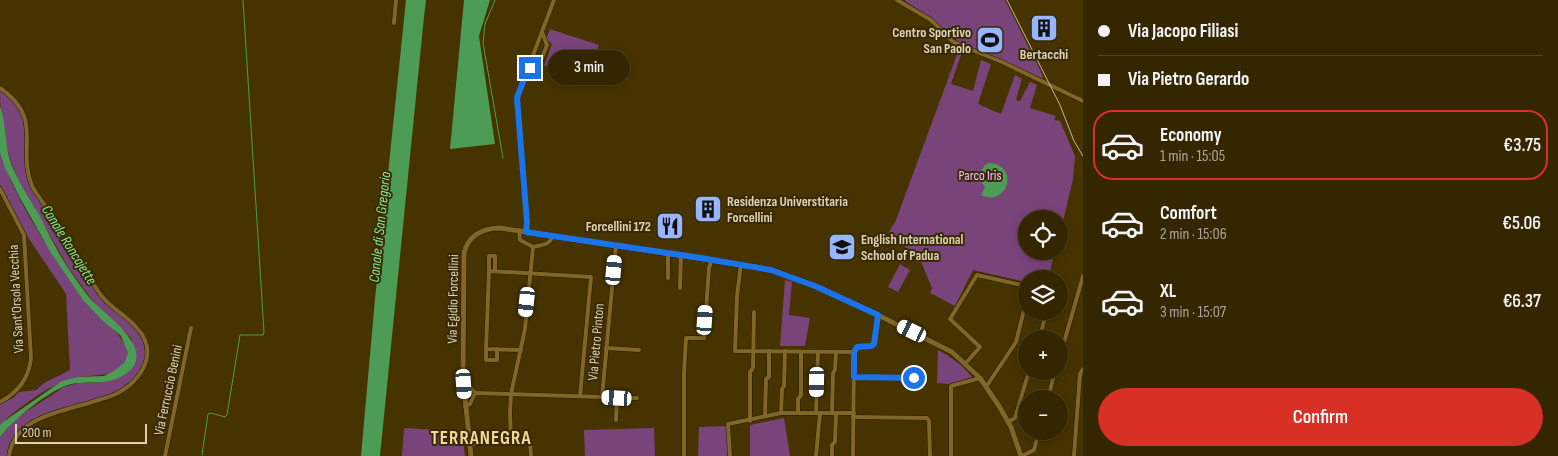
<!DOCTYPE html>
<html lang="en">
<head>
<meta charset="utf-8">
<style>
	:root { --surface:#342600; --page:#3c2e0a; --text:#f1f3f6; --muted:#a9a599; --line:#4e4322; --accent:#d93025 }
	body { margin:0; font-family:"Sofia Sans Condensed",sans-serif; background:var(--page); color:var(--text); height:100vh; display:flex; flex-direction:column; font-size:19px; white-space:nowrap }
	* { box-sizing:border-box; margin:0 }
	p { font-size:16px; color:var(--muted) }
	.icon { flex:none; width:28px; height:28px; fill:none; stroke:currentColor; stroke-width:2; stroke-linecap:round; stroke-linejoin:round }
	.map { position:relative; flex:1; overflow:hidden }
	.panel { display:flex; flex-direction:column; background:var(--surface); width:475px }
	.panel>* { flex:none }
	.banner { display:grid; align-content:center; height:110px; padding:0 15px; background:var(--surface) }
	.tools { position:absolute; left:1018px; top:210px; display:grid; gap:10px }
	.tools a { display:grid; place-items:center; width:50px; height:50px; border-radius:50%; background:var(--surface); box-shadow:0 2px 8px #0003,0 0 0 1px var(--line); font-size:25px }
	.scale { position:absolute; left:15px; bottom:12px; width:132px; box-sizing:border-box; padding-left:5px; border:2px solid #dfd1b3; border-top:0; font-size:14px; line-height:18px; white-space:nowrap; color:#dfd1b3; -webkit-text-stroke:4px #382a07; paint-order:stroke }
	.end { position:absolute; width:22px; height:22px; margin:-11px; border:6px solid #1a73e8; background:#fff; box-shadow:0 0 0 2px #fff }
	.from { border-radius:50% }
	.bubble { position:absolute; height:35px; border-radius:18px; background:var(--surface); box-shadow:0 2px 8px #0003,0 0 0 1px var(--line); font-size:16px; font-weight:600; line-height:35px; text-align:center }
	.car { position:absolute; width:15px; height:30px; margin:-15px -8px; border-radius:6px; box-shadow:0 0 4px 1px #0007; background:linear-gradient(#fff 24%,#345 0 40%,#fff 0 76%,#345 0 86%,#fff 0) }
	.banner b { display:flex; align-items:center; gap:18px; height:48px; font-size:19px }
	.banner b+b { border-top:1px solid var(--line) }
	.banner i { width:12px; height:12px; background:var(--text) }
	ul { padding:0; list-style:none }
	li { display:flex; align-items:center; gap:15px; height:70px; margin:0 10px 8px; padding:0 5px; border:2px solid transparent; border-radius:20px }
	li div { flex:1 }
	li b { display:block; font-size:19px }
	li em { font-style:normal; font-weight:600 }
	li.on { border-color:var(--accent) }
	li>.icon { width:45px; height:45px; stroke-width:1.5 }
	.cta { display:flex; gap:10px; margin-top:auto; padding:10px 15px }
	.cta a { flex:1; height:58px; border-radius:30px; background:var(--accent); color:#fff; font-size:20px; font-weight:600; line-height:58px; text-align:center }
	main { display:flex; flex:1; min-height:0 }
	.map>svg:first-child { display:block }
	.green { fill:#79447a }
	.water { fill:#4d9c56 }
	.lines { fill:none; stroke-linecap:round; stroke-linejoin:round }
	.stream { stroke:#4d9c56; stroke-width:1 }
	.street-casing { stroke:#281b00; stroke-width:5 }
	.secondary-casing { stroke:#281b00; stroke-width:6 }
	.street { stroke:#816727; stroke-width:4 }
	.secondary { stroke:#816727; stroke-width:5 }
	.tram { stroke:#c6b796; stroke-width:1 }
	.route { stroke:#1a73e8; stroke-width:6 }
	.labels { text-anchor:middle; dominant-baseline:central; stroke-width:4; stroke-linejoin:round; paint-order:stroke }
	.poi-label { font-size:14px; font-weight:bold; fill:#dfd1b3; stroke:#382a07; text-anchor:end }
	.park-label { font-size:14px; fill:#f8c1f9; stroke:#382a07 }
	.street-label { font-size:14px; fill:#dfd1b3; stroke:#382a07 }
	.water-label { font-size:15px; font-style:italic; fill:#82e98c; stroke:#382a07 }
	.district-label { font-size:19px; font-weight:bold; letter-spacing:1px; fill:#f6d898; stroke:#382a07 }
</style>
</head>
<body>
<main>
<div class="map">
<svg width="1083" height="456" viewBox="0 0 1083 456">
	<rect width="100%" height="100%" fill="#463300"/>
	<g class="green">
		<path d="M905,0H1005L1043,76L1042,78L959,42L922,12L905,1Z"/>
		<path d="M550,29L599,45L594,58L585,61L544,66L552,44L546,39Z"/>
		<path d="M959,49L962,52L951,84L973,91L981,60L991,64L978,104L1001,114L1015,75L1022,79L1016,100L1020,101L1030,82L1037,85L1030,108L1056,116L1054,120L1060,121L1075,156L1073,179L1059,238V219H1026V251H1055L1048,279H1026V282L973,270L955,306L930,293L932,288L921,262L889,232L896,220Z"/>
		<path d="M0,90L14,100L26,122L25,168L27,178L32,188C55,224 77,261 101,297C110,310 127,317 137,329C158,356 138,383 112,395C104,399 95,400 86,403C57,411 11,418 7,456H0V437L18,417L64,387L78,383H93L112,381L135,351L131,338L95,304L68,267L19,181C5,153 0,120 0,90Z"/>
		<path d="M0,153C15,197 41,238 68,276C73,285 78,294 85,301C99,319 122,331 128,353C126,379 95,374 78,377C71,378 63,382 56,385C40,392 12,413 0,425V404L13,398L19,392L36,390L44,383L70,370L66,294L23,230L0,185Z"/>
		<path d="M900,264L910,270L898,292L888,287Z"/>
		<path d="M785,280L792,282L789,315L810,318L805,346H780Z"/>
		<path d="M938,350C951,357 963,365 972,377L949,384L937,383Z"/>
		<path d="M784,418L790,456H750V425Z"/>
		<path d="M727,426L728,456H698L699,427Z"/>
		<path d="M404,428L462,431L465,456H402Z"/>
		<path d="M654,428L655,456H585L584,430Z"/>
	</g>
	<g class="water">
		<path d="M406,0H426L424,17L380,456H361L375,299Z"/>
		<path d="M464,0H490L479,36L495,144L450,149Z"/>
		<path d="M0,106C7,125 4,147 12,166C19,183 30,199 39,215C45,225 49,236 55,246C64,263 76,280 88,296C102,314 159,348 127,373C108,387 93,380 72,384C51,388 13,420 0,437V425L3,422L62,381L77,377L104,376L114,371L125,362L128,353L121,336L101,319L83,300L51,253L20,198L5,168L0,153Z"/>
		<path d="M989,163C1020,165 1008,208 981,195L985,187L980,181V173L985,165Z"/>
	</g>
	<g class="lines">
		<g class="stream">
			<path d="M495,0L485,24L483,43L503,158"/>
			<path d="M202,455L208,414L211,413L225,417L227,415L240,335H263L264,332L243,0"/>
		</g>
		<g class="street-casing">
			<g id="street">
				<path d="M897,0L931,20L952,41L962,46L1002,62L1083,101"/>
				<path d="M394,23L396,0"/>
				<path d="M532,67L530,63L554,0"/>
				<path d="M0,88C46,120 15,147 33,188C42,202 52,215 61,229C74,251 86,273 100,294C110,308 126,315 137,328C161,354 139,385 111,396C104,399 96,400 89,403C59,412 14,418 9,456"/>
				<path d="M0,189L24,235L31,358C29,378 17,393 0,402"/>
				<path d="M519,230L520,240L533,247C541,245 551,245 552,236"/>
				<path d="M526,232L527,222L517,98L527,71L532,67L539,65L547,45L542,32"/>
				<path d="M668,253V278"/>
				<path d="M741,264L737,296L735,351L854,352"/>
				<path d="M489,271V256H495V271"/>
				<path d="M680,288L681,254"/>
				<path d="M1039,339L1047,311"/>
				<path d="M606,348L639,350"/>
				<path d="M486,349V360H497V349"/>
				<path d="M521,350L486,349L489,271L591,277L580,396"/>
				<path d="M1059,360L1083,276"/>
				<path d="M965,364L980,347L950,319L977,275L1026,286"/>
				<path d="M854,377L914,378"/>
				<path d="M463,378L475,393L470,404L465,406"/>
				<path d="M986,387L1016,342L1026,302"/>
				<path d="M475,393L602,397"/>
				<path d="M617,398H637"/>
				<path d="M1048,399L1055,371"/>
				<path d="M781,413L782,389L784,386L785,351"/>
				<path d="M798,413V399L801,395V352"/>
				<path d="M816,413L818,352"/>
				<path d="M832,413L833,373L835,370L836,352"/>
				<path d="M765,416L766,379L769,377V351"/>
				<path d="M853,417L927,418L929,421L930,456"/>
				<path d="M616,420L617,398L602,397L616,245"/>
				<path d="M750,421V372L753,368L754,312"/>
				<path d="M1008,422L1015,418L1029,371"/>
				<path d="M511,440L510,413L511,394L525,329L533,247"/>
				<path d="M470,444L530,442L531,456"/>
				<path d="M165,456L191,328"/>
				<path d="M684,456V373L686,338H704L709,268L712,259"/>
				<path d="M730,456L728,424L781,413H854"/>
				<path d="M816,456L820,413"/>
				<path d="M832,456V445L835,442L836,413"/>
				<path d="M853,456L854,352L857,347L871,346L874,344L878,315"/>
				<path d="M951,456V386L980,378"/>
				<path d="M1022,456L1034,450L1039,431"/>
				<path d="M1074,456L1080,374L1083,369"/>
			</g>
		</g>
		<g class="secondary-casing">
			<path id="secondary" d="M471,456L463,378L464,253C468,236 482,228 500,228L756,267L778,272L815,286L878,315L952,352L980,378L999,406L1011,427L1021,456"/>
		</g>
		<use href="#street" class="street"/>
		<use href="#secondary" class="secondary"/>
		<path class="tram" d="M1007,0L1060,105L1074,141L1083,156"/>
	</g>
	<g class="lines">
		<path class="route" d="M530,68L527,71L517,98L527,222L526,232L701,258L771,270L815,286L878,315L874,344L871,346L857,347L854,352V377L914,378"/>
	</g>
	<defs>
		<g id="building-square" transform="scale(1.4375)"><rect x="-9" y="-9" width="18" height="18" rx="4" fill="#97b6fd" stroke="#382a07"/><path d="M-4-6H4V6H1V3H-1V6H-4ZM-2.5-4.3h1.7v1.8h-1.7ZM.8-4.3h1.7v1.8H.8ZM-2.5-1h1.7V.8h-1.7ZM.8-1h1.7V.8H.8Z" fill="#111"/></g>
		<g id="stadium-square" transform="scale(1.4375)"><rect x="-9" y="-9" width="18" height="18" rx="4" fill="#97b6fd" stroke="#382a07"/><path d="M0-5a6.5 5 0 1 0 0 10a6.5 5 0 1 0 0-10ZM-3.5-1.8h7v3.6h-7Z" fill="#111"/></g>
		<g id="restaurant-square" transform="scale(1.4375)"><rect x="-9" y="-9" width="18" height="18" rx="4" fill="#97b6fd" stroke="#382a07"/><path d="M-5-6h1v4h1v-4h1v4h1v-4h1v5L-1.5 .5V6h-2V.5L-5-1ZM5-6V6H3V1.5H1.5Q1.5-4 5-6Z" fill="#111"/></g>
		<g id="school-square" transform="scale(1.4375)"><rect x="-9" y="-9" width="18" height="18" rx="4" fill="#97b6fd" stroke="#382a07"/><path d="M0-5L7-2L0 1L-7-2ZM-4 1L0 2.5L4 1V4Q0 6-4 4Z" fill="#111"/></g>
	</defs>
	<g fill-rule="evenodd">
		<use href="#building-square" x="1044" y="28"/>
		<use href="#stadium-square" x="990" y="40"/>
		<use href="#building-square" x="708" y="209"/>
		<use href="#restaurant-square" x="670" y="226"/>
		<use href="#school-square" x="842" y="247"/>
	</g>
	<g class="labels">
		<g class="poi-label">
			<text x="971" y="32">Centro Sportivo<tspan x="971" dy="16">San Paolo</tspan></text>
			<text x="1044" y="54" text-anchor="middle">Bertacchi</text>
			<text x="727" y="201" text-anchor="start">Residenza Universtitaria<tspan x="727" dy="16">Forcellini</tspan></text>
			<text x="651" y="226">Forcellini 172</text>
			<text x="861" y="239" text-anchor="start">English International<tspan x="861" dy="16">School of Padua</tspan></text>
		</g>
		<g class="park-label">
			<text x="980" y="175">Parco Iris</text>
		</g>
		<g class="street-label">
			<text transform="translate(16 299) rotate(-93)">Via Sant'Orsola Vecchia</text>
			<text transform="translate(453 299) rotate(-89)">Via Egidio Forcellini</text>
			<text transform="translate(596 342) rotate(-85)">Via Pietro Pinton</text>
			<text transform="translate(168 390) rotate(-78)">Via Ferruccio Benini</text>
		</g>
		<g class="water-label">
			<text transform="translate(380 227) rotate(-84)">Canale di San Gregorio</text>
			<text transform="translate(69 245) rotate(58)">Canale Roncajette</text>
		</g>
		<g class="district-label">
			<text x="481" y="438">TERRANEGRA</text>
		</g>
	</g>
</svg>
<div class="tools">
<a><svg class="icon" aria-label="locate" viewBox="0 0 24 24"><circle cx="12" cy="12" r="6"/><path d="M12 2v4M12 18v4M2 12h4M18 12h4"/></svg></a>
<a><svg class="icon" aria-label="layers" viewBox="0 0 24 24"><path d="M12 4l9 5-9 5-9-5zM3 14l9 5 9-5"/></svg></a>
<a>+</a>
<a>−</a>
</div>
<div class="scale">200 m</div>
<i class="end from" style="left:914px;top:378px"></i>
<i class="end" style="left:530px;top:68px"></i>
<div class="bubble" style="left:548px;top:50px;width:82px">3 min</div>
<i class="car" style="left:614px;top:270px;rotate:5deg"></i>
<i class="car" style="left:527px;top:302px;rotate:186deg"></i>
<i class="car" style="left:705px;top:320px;rotate:4deg"></i>
<i class="car" style="left:912px;top:331px;rotate:296deg"></i>
<i class="car" style="left:817px;top:382px;rotate:181deg"></i>
<i class="car" style="left:464px;top:384px;rotate:176deg"></i>
<i class="car" style="left:617px;top:398px;rotate:273deg"></i>
</div>
<section class="panel">
<div class="banner">
<b><i class="from"></i>Via Jacopo Filiasi</b>
<b><i></i>Via Pietro Gerardo</b>
</div>
<ul>
<li class="on"><svg class="icon" aria-label="car" viewBox="0 0 24 24"><path d="M5 17H2v-5l4-1 3-4h7l3 4 3 1v5h-3M9 17h6M6 11h13"/><circle cx="7" cy="17" r="2"/><circle cx="17" cy="17" r="2"/></svg><div><b>Economy</b><p>1 min · 15:05</p></div><em>€3.75</em></li>
<li><svg class="icon" aria-label="car" viewBox="0 0 24 24"><path d="M5 17H2v-5l4-1 3-4h7l3 4 3 1v5h-3M9 17h6M6 11h13"/><circle cx="7" cy="17" r="2"/><circle cx="17" cy="17" r="2"/></svg><div><b>Comfort</b><p>2 min · 15:06</p></div><em>€5.06</em></li>
<li><svg class="icon" aria-label="car" viewBox="0 0 24 24"><path d="M5 17H2v-5l4-1 3-4h7l3 4 3 1v5h-3M9 17h6M6 11h13"/><circle cx="7" cy="17" r="2"/><circle cx="17" cy="17" r="2"/></svg><div><b>XL</b><p>3 min · 15:07</p></div><em>€6.37</em></li>
</ul>
<div class="cta"><a>Confirm</a></div>
</section>
</main>
</body>
</html>
